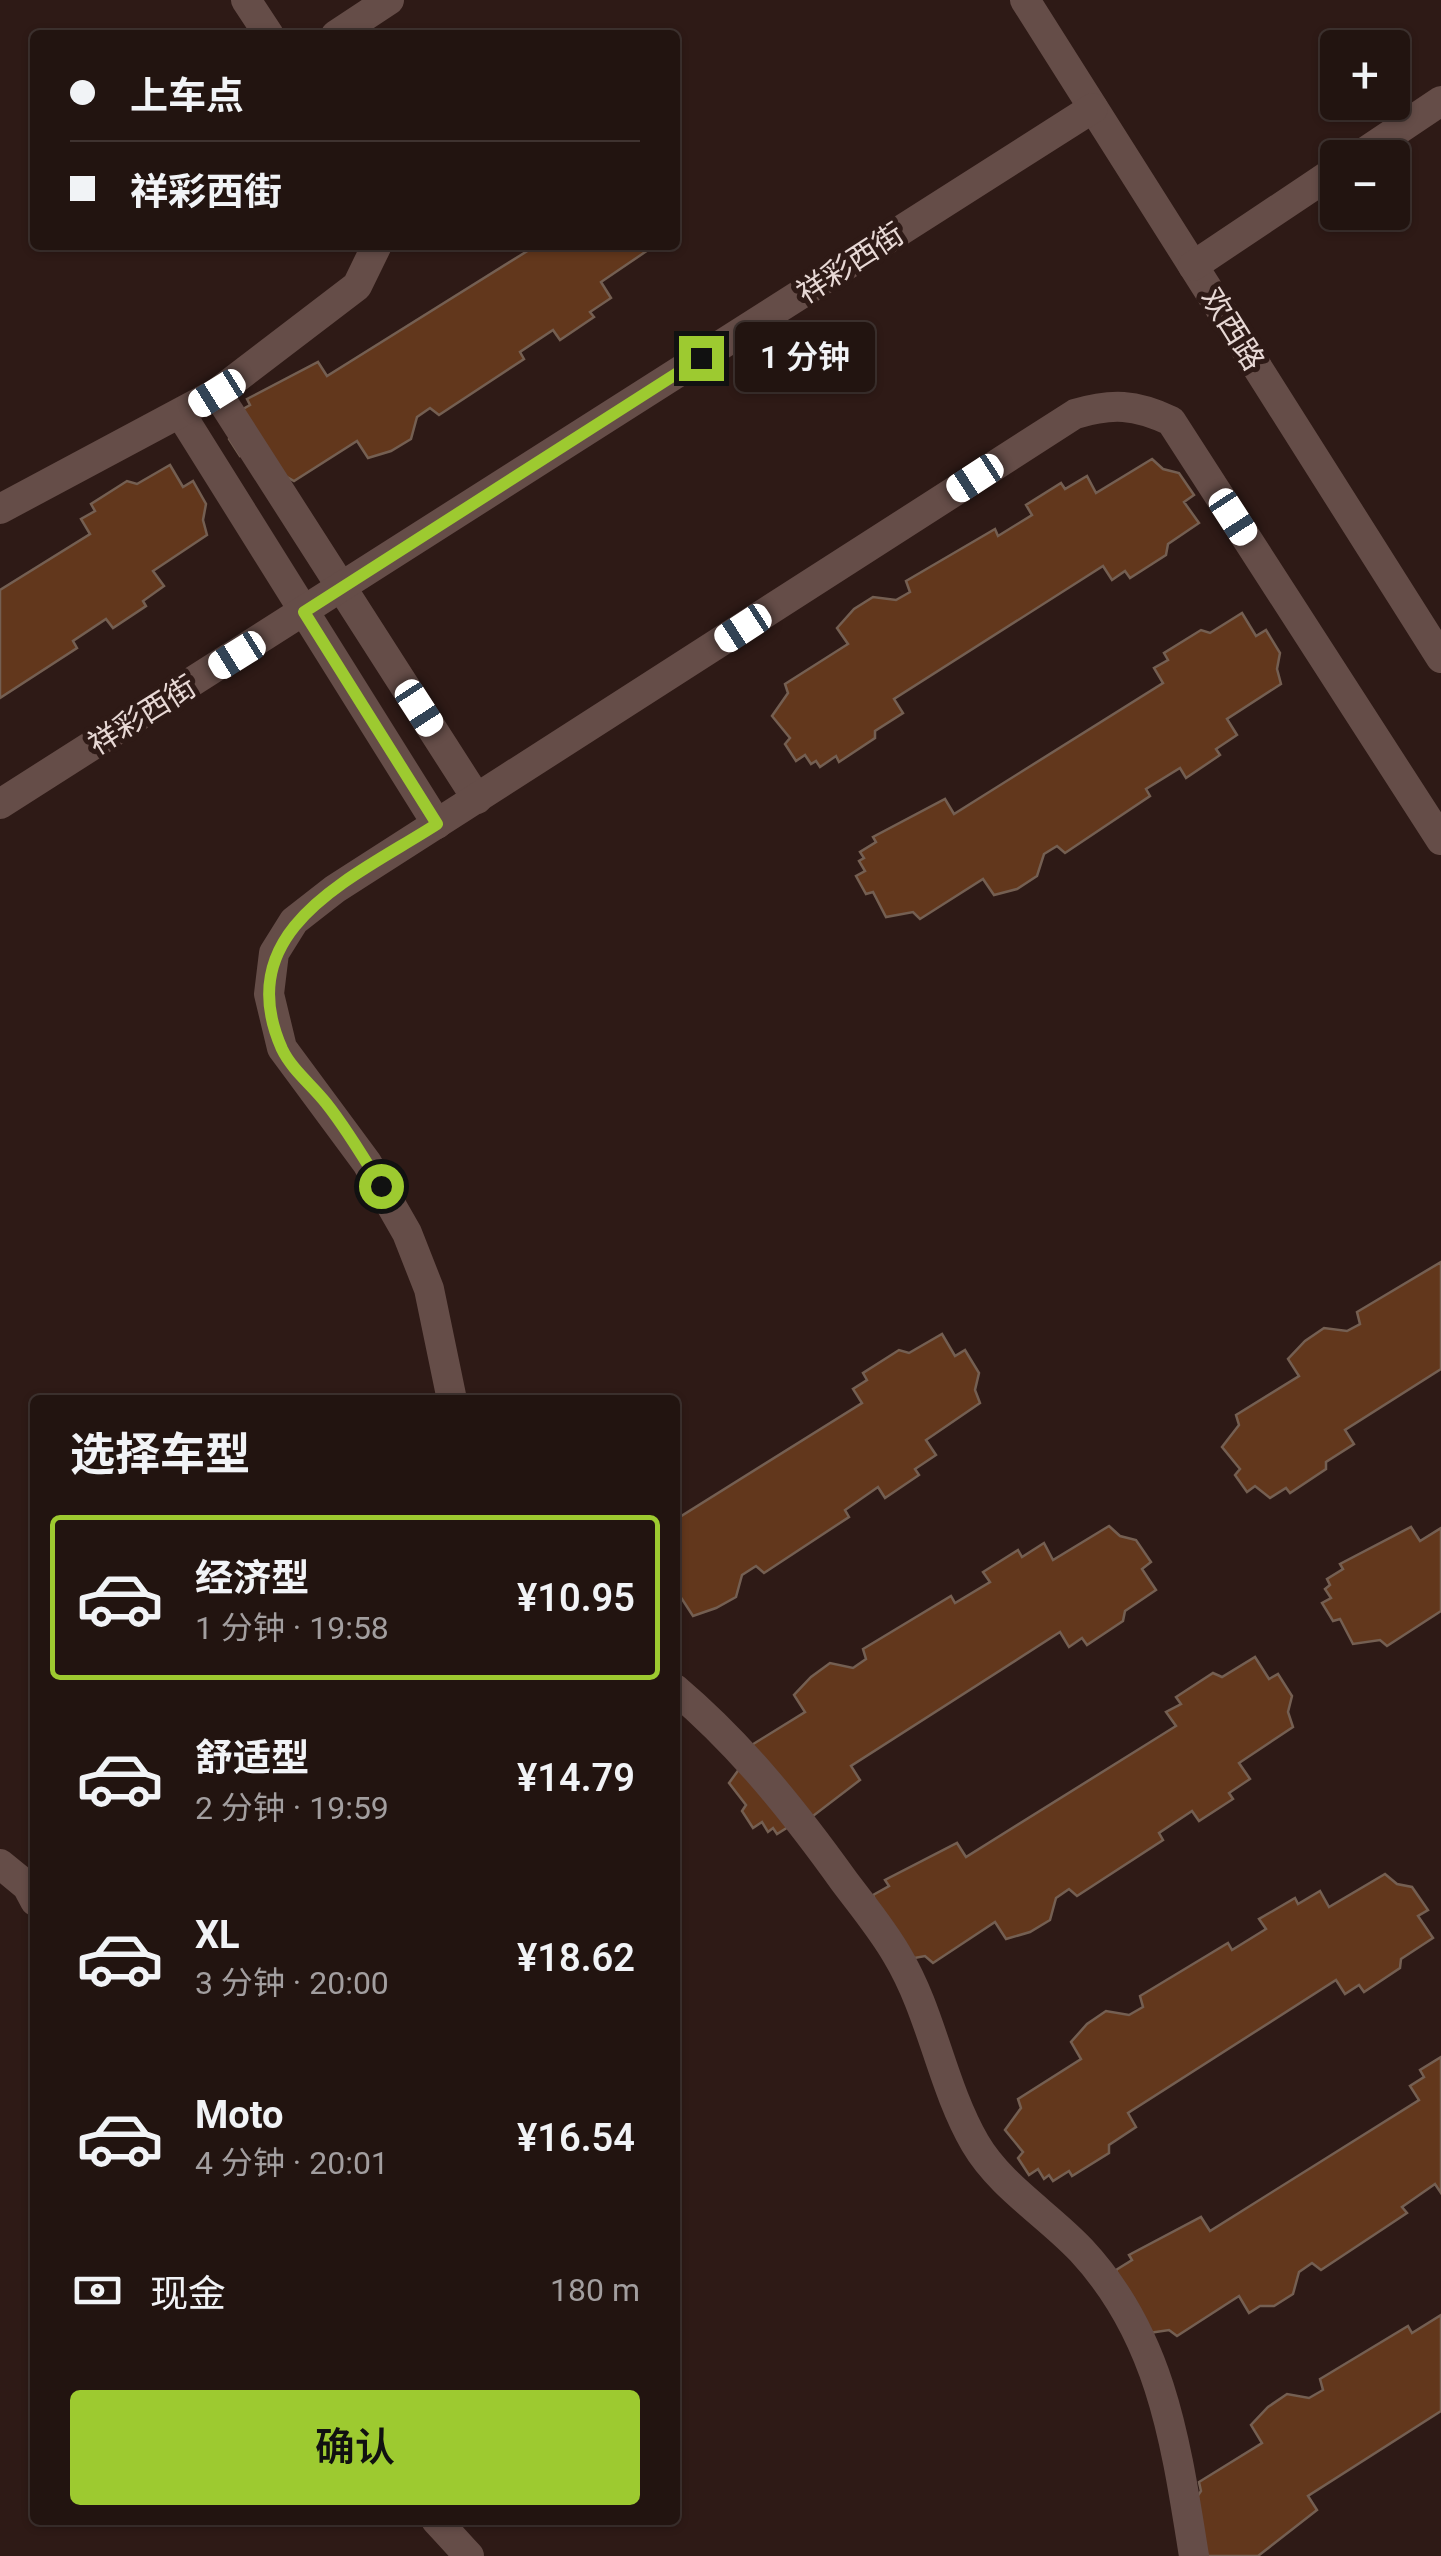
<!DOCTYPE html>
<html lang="zh">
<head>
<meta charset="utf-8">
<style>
	:root { --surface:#221410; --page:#2e211e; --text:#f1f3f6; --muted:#a29e9f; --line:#3f3330; --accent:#9dca30 }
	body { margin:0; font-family:Roboto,"Noto Sans SC",sans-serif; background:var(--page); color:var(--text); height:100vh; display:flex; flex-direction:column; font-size:38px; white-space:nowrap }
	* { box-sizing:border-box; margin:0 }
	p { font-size:32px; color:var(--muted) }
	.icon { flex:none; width:55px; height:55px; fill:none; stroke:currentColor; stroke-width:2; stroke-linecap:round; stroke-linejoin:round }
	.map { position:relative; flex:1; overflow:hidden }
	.details { position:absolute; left:30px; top:1395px; width:650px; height:1130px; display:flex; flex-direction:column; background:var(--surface); border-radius:10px; box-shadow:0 2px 8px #0004,0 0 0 2px var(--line) }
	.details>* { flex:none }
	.guide { position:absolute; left:30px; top:30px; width:650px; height:220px; border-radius:10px; box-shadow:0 2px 8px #0004,0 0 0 2px var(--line); display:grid; align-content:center; height:220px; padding:0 40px; background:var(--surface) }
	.buttons { position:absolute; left:1320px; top:30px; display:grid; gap:20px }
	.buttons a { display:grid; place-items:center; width:90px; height:90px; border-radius:10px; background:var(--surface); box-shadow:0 2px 8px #0004,0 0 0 2px var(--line); font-size:50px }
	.end { position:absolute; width:45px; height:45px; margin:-22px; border:12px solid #9dca30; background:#111; box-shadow:0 0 0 5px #111 }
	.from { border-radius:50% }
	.bubble { position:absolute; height:70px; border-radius:10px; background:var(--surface); box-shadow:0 2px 8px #0004,0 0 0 2px var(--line); font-size:32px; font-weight:600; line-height:70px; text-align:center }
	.car { position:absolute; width:30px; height:60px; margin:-30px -15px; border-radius:12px; box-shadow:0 0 8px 2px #0007; background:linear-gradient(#fff 24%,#345 0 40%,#fff 0 76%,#345 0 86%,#fff 0) }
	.guide b { display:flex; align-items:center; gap:35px; height:95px; font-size:38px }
	.guide b+b { border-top:2px solid var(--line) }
	.guide i { width:25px; height:25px; background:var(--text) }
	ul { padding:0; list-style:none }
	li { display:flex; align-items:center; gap:30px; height:165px; margin:0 20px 15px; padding:0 20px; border:5px solid transparent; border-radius:10px }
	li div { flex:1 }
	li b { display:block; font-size:38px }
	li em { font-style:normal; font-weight:600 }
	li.current { border-color:var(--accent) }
	li>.icon { width:90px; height:90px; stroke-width:1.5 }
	h2 { padding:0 40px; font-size:45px; line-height:120px }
	.pay { display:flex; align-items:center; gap:25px; height:110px; padding:0 40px; font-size:38px }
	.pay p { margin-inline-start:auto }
	.primary-button { display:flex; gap:20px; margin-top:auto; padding:20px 40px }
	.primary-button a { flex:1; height:115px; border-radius:10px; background:var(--accent); color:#111; font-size:40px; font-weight:600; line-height:115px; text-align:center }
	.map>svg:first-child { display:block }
	.building { fill:#62371c; stroke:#745f52; stroke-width:2.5 }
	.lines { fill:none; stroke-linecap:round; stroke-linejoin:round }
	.minor { stroke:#654d48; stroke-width:30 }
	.route { stroke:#9dca30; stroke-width:12 }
	.labels { text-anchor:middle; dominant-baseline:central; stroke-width:10; stroke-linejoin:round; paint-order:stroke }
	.street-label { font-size:30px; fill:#e7d8d5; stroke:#2e1a16 }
</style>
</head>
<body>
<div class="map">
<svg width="1441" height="2556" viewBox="0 0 1441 2556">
	<rect width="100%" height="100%" fill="#2e1a16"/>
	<g class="building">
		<path d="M537,245L654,246L601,282L611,298L590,312L594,317L560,340L553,330L520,352L524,359L439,415L430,408L417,417L411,439L391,451L368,458L357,441L294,481L247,454L240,456L229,439L234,414L250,405L247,399L318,362L327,376Z"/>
		<path d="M1152,459L1163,469L1179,473L1194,495L1184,502L1199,523L1168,544L1166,555L1130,578L1125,571L1112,580L1103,566L894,699L903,713L875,731V738L839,762L836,756L820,767L816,761L811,764L805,755L796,761L785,744L790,738L772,716L788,693L785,684L848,644L837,628L854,609L873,597L896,600L910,592L906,581L995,529L998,536L1032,515L1026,505L1061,483L1065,489L1087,476L1096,493Z"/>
		<path d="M170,465L183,487L193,481L206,504L203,520L207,535L153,571L164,586L143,601L146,606L113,628L106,619L73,641L77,648L0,698V590L90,534L81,519L95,511L91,504L127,481L137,484Z"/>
		<path d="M1242,613L1256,636L1266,630L1280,653L1277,669L1281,684L1227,719L1237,735L1216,749L1220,755L1186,778L1180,768L1146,789L1150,796L1065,853L1057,846L1044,854L1037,876L1017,889L994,895L983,879L920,919L913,912L886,917L873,892L866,894L856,876L865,871L859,861L864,858L860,852L876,842L873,837L945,799L954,814L1163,683L1154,668L1168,660L1164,653L1201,630L1210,633Z"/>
		<path d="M1441,1262V1369L1345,1430L1354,1444L1326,1462V1469L1290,1493L1286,1488L1270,1498L1255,1486L1247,1492L1235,1475L1240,1469L1222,1447L1239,1425L1236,1415L1299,1376L1288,1359L1305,1341L1324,1328L1347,1331L1360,1324L1357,1312Z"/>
		<path d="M942,1334L955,1356L965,1350L979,1373L975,1390L980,1403L926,1440L936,1455L915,1469L919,1475L885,1498L878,1487L845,1510L849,1517L764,1573L756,1566L742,1575L736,1597L716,1608L693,1616L682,1599L675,1604V1520L862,1403L853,1389L867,1380L863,1373L899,1350L909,1353Z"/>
		<path d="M1109,1526L1120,1536L1136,1540L1151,1562L1142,1569L1156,1590L1125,1611L1123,1621L1087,1645L1082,1638L1069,1647L1060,1632L851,1766L860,1780L796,1829L793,1824L777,1834L773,1828L768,1832L762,1822L753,1828L742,1811L746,1805L729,1783L745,1761L742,1751L805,1712L794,1695L811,1677L830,1663L853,1668L866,1659L863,1649L951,1596L955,1603L990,1582L983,1572L1018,1550L1022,1557L1044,1543L1053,1560Z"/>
		<path d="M1411,1527L1420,1541L1441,1528V1611L1387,1646L1380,1640L1353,1644L1340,1619L1333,1621L1322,1603L1331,1598L1325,1589L1330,1585L1327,1579L1343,1569L1340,1564Z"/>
		<path d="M1255,1657L1269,1679L1278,1674L1292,1696L1288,1712L1293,1727L1239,1763L1250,1779L1229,1793L1233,1799L1199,1821L1192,1811L1159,1833L1163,1840L1077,1896L1069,1889L1056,1898L1050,1920L1030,1932L1006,1939L995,1922L933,1963L925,1956L898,1961L873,1895L889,1886L885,1880L957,1843L966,1857L1176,1726L1166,1712L1181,1704L1176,1697L1213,1673L1222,1677Z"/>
		<path d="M1385,1874L1397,1884L1412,1887L1428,1910L1418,1916L1433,1938L1401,1959L1400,1968L1364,1992L1359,1985L1345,1994L1336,1980L1128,2113L1136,2127L1109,2145V2153L1072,2176L1069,2171L1053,2181L1049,2175L1044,2179L1038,2169L1029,2175L1018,2158L1023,2152L1005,2130L1021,2108L1018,2099L1081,2059L1071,2042L1087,2024L1106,2011L1129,2015L1143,2007L1140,1996L1228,1943L1232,1950L1266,1929L1259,1919L1295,1898L1298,1904L1320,1891L1329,1907Z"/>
		<path d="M1441,2057V2193L1435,2184L1402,2207L1407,2213L1321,2270L1312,2263L1299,2272L1293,2294L1274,2306H1260L1249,2313L1239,2296L1177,2336L1169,2330L1142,2334L1116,2270L1132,2260L1129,2255L1201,2217L1210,2231L1419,2100L1410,2086L1424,2077L1420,2070Z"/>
		<path d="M1441,2315V2411L1308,2496L1317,2510L1258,2556H1208L1186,2513L1201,2491L1199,2482L1262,2443L1251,2425L1268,2407L1287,2394L1309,2398L1323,2390L1320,2379L1408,2326L1412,2333Z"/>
	</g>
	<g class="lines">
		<g class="minor">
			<path d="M246,0L269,35"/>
			<path d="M1025,0L1441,658"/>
			<path d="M336,35L389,0"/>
			<path d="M1356,158L1441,101"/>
			<path d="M1193,266L1338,169"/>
			<path d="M217,393L477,799"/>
			<path d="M182,416L437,824"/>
			<path d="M0,509L217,393L357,286L377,245"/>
			<path d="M0,804L1093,108"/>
			<path d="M452,1400L429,1289L407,1233L367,1163L282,1048L269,994L274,953L294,921L335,889L1075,414C1112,403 1135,404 1171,421L1441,840"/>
			<path d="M675,1689C742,1746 793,1810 844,1881C862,1905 882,1929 897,1955C932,2013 941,2084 975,2143C1000,2186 1047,2214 1081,2250C1162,2337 1176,2444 1194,2556"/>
			<path d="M0,1864L27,1886L35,1901"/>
			<path d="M436,2520L469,2556"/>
		</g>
	</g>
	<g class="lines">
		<path class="route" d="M381,1186C364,1158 346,1128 326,1103C312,1085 292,1070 282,1049C228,928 355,877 437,824L304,612L701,358"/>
	</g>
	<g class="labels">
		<g class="street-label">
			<text transform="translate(850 263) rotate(-33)">祥彩西街</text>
			<text transform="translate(1233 329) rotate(58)">欢西路</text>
			<text transform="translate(142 715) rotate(-32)">祥彩西街</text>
		</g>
	</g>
</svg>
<div class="buttons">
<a>+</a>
<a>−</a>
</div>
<i class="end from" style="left:381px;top:1186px"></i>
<i class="end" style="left:701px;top:358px"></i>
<div class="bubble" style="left:735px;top:322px;width:140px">1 分钟</div>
<i class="car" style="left:217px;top:393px;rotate:238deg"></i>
<i class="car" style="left:975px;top:478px;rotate:237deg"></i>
<i class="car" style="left:1233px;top:517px;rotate:147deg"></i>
<i class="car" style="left:743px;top:628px;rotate:237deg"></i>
<i class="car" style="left:237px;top:655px;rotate:238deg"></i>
<i class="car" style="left:419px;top:708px;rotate:147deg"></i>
<div class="guide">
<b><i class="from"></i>上车点</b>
<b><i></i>祥彩西街</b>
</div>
<section class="details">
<h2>选择车型</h2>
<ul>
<li class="current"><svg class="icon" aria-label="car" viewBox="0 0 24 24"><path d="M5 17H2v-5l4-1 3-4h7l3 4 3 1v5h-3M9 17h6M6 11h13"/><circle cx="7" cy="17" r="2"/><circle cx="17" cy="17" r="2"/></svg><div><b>经济型</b><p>1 分钟 · 19:58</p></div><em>¥10.95</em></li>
<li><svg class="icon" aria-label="car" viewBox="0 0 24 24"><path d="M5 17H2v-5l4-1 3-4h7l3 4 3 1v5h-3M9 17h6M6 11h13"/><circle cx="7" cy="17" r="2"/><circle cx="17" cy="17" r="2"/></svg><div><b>舒适型</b><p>2 分钟 · 19:59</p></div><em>¥14.79</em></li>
<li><svg class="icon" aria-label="car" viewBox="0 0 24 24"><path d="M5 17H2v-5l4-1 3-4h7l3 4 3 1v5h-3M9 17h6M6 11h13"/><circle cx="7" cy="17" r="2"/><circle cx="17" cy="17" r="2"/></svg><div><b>XL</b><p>3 分钟 · 20:00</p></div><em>¥18.62</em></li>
<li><svg class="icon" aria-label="car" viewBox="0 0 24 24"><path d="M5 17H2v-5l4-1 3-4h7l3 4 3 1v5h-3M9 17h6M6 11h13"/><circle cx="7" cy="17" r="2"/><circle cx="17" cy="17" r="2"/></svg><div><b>Moto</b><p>4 分钟 · 20:01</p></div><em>¥16.54</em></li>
</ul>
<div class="pay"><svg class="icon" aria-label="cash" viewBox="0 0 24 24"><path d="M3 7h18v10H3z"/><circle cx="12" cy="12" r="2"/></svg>现金<p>180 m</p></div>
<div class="primary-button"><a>确认</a></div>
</section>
</div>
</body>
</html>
